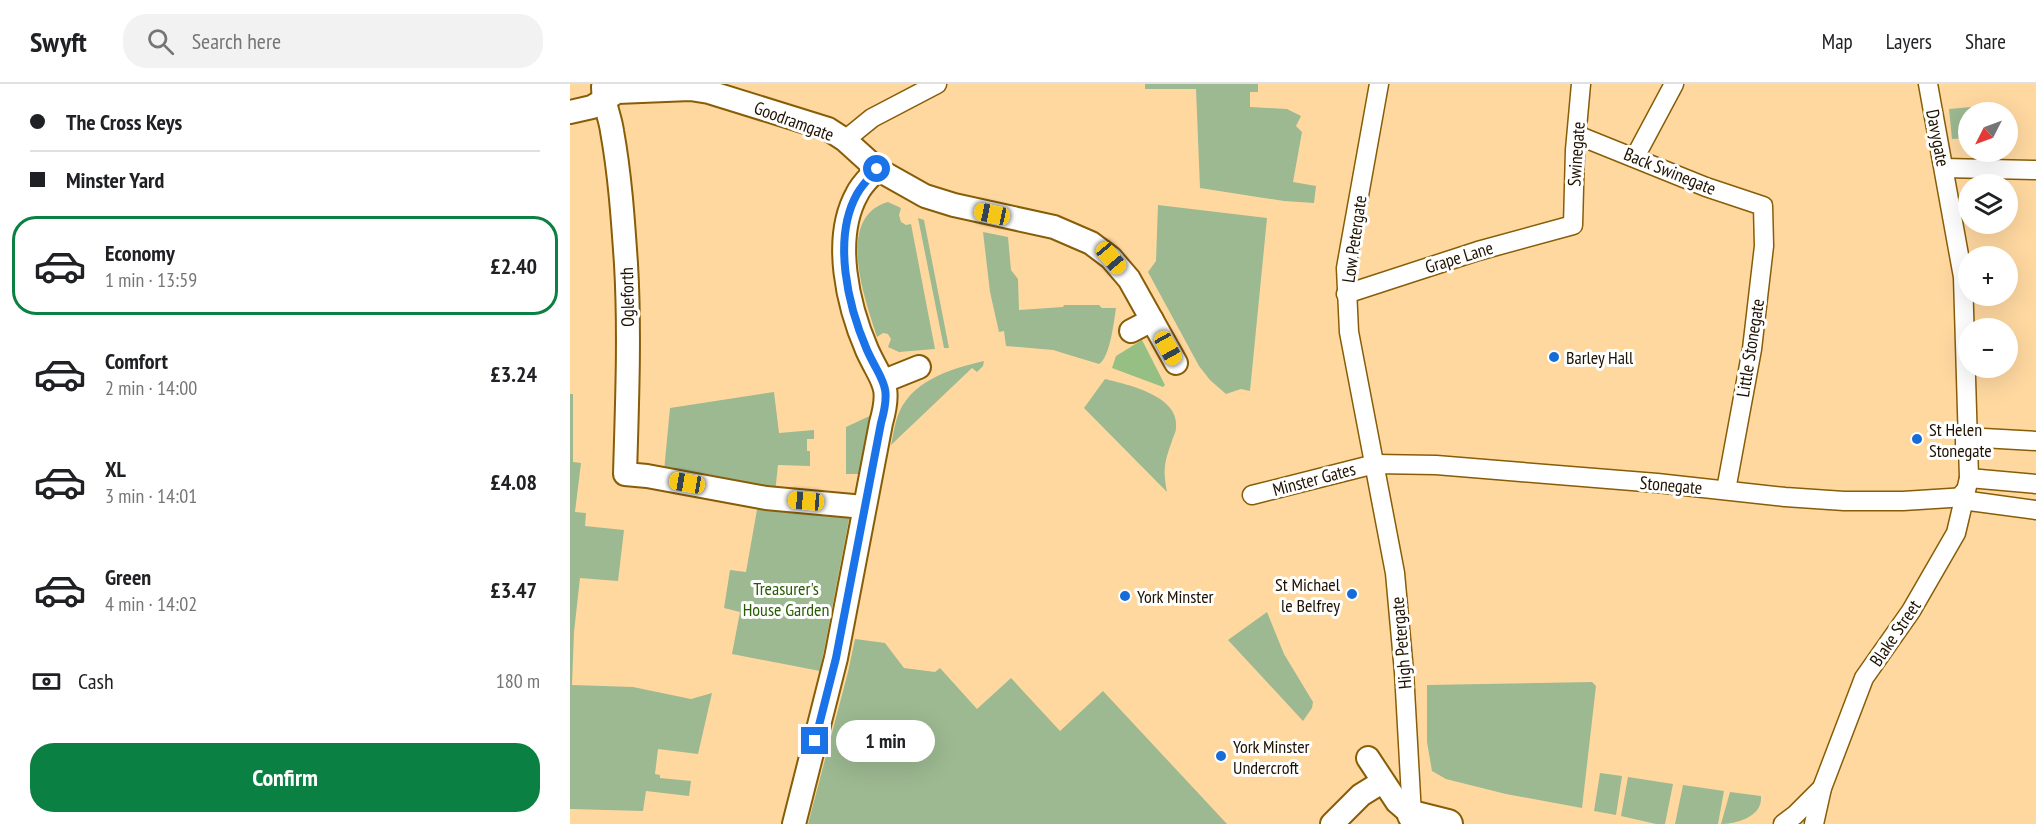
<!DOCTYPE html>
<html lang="en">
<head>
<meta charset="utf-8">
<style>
	:root { --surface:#fff; --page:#f2f2f2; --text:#202124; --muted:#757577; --line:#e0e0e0; --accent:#0b8043 }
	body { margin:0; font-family:"PT Sans Narrow",sans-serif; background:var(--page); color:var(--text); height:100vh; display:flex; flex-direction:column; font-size:22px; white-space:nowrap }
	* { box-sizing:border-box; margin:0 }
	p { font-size:20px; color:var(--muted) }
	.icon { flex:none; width:33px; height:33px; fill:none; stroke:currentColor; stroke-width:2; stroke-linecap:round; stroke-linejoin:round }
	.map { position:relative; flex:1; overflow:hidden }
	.drawer { display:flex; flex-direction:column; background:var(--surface); width:570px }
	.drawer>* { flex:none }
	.hud { display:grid; align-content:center; height:132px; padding:0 30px; background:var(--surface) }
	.needle { width:39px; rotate:228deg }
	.tools { position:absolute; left:1388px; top:18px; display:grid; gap:12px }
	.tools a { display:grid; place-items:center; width:60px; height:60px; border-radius:50%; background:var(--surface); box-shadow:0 6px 24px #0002; font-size:30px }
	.end { position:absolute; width:27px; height:27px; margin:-14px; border:8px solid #1a73e8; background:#fff; box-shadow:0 0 0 3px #fff }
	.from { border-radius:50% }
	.bubble { position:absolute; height:42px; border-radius:21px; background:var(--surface); box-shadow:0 6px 24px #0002; font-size:20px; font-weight:700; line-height:42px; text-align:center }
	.car { position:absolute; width:18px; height:36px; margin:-18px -9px; border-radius:8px; box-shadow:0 0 4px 2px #0007; background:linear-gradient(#f5c518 24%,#345 0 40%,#f5c518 0 76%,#345 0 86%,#f5c518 0) }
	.hud b { display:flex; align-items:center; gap:21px; height:57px; font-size:22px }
	.hud b+b { border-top:2px solid var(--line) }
	.hud i { width:15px; height:15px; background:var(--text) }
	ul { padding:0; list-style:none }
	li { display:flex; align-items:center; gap:18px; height:99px; margin:0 12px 9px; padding:0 18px; border:3px solid transparent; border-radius:24px }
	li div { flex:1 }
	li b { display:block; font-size:22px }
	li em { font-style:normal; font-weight:700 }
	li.active { border-color:var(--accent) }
	li>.icon { width:54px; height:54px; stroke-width:1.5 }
	.pay { display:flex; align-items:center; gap:15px; height:66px; padding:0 30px; font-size:22px }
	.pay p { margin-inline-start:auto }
	.cta { display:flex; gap:12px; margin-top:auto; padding:12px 30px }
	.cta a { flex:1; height:69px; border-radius:24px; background:var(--accent); color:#fff; font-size:24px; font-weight:700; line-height:69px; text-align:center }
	header { display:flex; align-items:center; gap:36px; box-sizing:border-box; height:84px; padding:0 30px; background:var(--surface); border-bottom:2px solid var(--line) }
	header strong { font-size:28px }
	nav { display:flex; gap:33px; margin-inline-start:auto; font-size:21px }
	.search { width:420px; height:54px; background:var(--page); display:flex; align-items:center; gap:15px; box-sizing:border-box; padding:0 21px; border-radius:24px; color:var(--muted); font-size:22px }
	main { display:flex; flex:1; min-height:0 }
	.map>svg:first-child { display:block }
	.green { fill:#9cb991 }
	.forest { fill:#95bf83 }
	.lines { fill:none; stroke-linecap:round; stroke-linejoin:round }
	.pedestrian-casing { stroke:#885d07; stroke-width:21 }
	.minor-casing { stroke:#885d07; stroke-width:26 }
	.tertiary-casing { stroke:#885d07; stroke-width:32 }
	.pedestrian { stroke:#fff; stroke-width:18 }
	.minor { stroke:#fff; stroke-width:22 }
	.tertiary { stroke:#fff; stroke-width:28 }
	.route { stroke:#1a73e8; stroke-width:8 }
	.poi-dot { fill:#166dd7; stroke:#fff; stroke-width:2 }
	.labels { text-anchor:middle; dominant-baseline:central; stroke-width:6; stroke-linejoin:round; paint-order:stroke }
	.street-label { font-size:18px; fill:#1e1100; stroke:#fff }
	.poi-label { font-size:18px; fill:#1e1100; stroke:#fff; text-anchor:start }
	.park-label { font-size:18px; fill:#275c02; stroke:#fff }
</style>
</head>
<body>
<header>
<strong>Swyft</strong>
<div class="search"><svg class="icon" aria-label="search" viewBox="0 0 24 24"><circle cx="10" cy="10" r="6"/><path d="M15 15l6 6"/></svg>Search here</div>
<nav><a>Map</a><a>Layers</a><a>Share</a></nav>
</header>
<main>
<section class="drawer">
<div class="hud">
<b><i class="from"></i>The Cross Keys</b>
<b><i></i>Minster Yard</b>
</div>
<ul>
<li class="active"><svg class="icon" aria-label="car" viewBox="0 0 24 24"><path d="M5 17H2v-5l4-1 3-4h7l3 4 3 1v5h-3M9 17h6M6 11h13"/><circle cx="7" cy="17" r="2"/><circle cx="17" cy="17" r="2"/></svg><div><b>Economy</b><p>1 min · 13:59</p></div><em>£2.40</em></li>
<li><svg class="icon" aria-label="car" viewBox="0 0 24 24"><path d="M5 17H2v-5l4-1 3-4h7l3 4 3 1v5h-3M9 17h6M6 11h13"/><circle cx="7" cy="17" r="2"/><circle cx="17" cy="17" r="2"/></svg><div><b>Comfort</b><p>2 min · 14:00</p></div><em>£3.24</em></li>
<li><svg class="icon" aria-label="car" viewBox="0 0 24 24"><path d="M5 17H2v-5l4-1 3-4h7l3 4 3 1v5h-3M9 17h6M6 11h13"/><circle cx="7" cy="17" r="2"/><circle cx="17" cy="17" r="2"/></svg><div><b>XL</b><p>3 min · 14:01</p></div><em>£4.08</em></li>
<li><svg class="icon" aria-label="car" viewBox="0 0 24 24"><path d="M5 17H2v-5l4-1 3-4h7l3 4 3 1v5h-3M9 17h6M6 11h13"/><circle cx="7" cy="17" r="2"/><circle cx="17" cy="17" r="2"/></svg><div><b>Green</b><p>4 min · 14:02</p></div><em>£3.47</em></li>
</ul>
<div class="pay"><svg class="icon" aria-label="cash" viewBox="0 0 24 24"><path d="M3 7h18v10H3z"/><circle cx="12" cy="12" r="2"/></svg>Cash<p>180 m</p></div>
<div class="cta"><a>Confirm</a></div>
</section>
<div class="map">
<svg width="1466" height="740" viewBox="0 0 1466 740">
	<rect width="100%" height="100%" fill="#ffd8a0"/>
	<g class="green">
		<path d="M575,0H688V8H680V23L717,25L731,32L726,42L732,48L723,98L746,102L744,119L714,117L630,104L626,5H575Z"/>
		<path d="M1413,22L1414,28H1398V54L1382,55L1379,25Z"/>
		<path d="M318,118L331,124L329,131L331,138L336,141L341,140L365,265L329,268L318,263L321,255L318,250L313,249L307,253C296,218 264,133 318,118Z"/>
		<path d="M588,121L697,134L680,307L671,305L656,310L640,296L629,282L578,188L586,177Z"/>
		<path d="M348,134L354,136L379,264H374Z"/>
		<path d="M413,148L438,153L441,186L448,195L449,226L493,223L494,221H529L532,224H546C544,237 540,274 529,280L483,266L436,262L434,247L429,248L420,208Z"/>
		<path d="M414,277L413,282L407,288L402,284L321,361C323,352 324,343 327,334C339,297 380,285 414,277Z"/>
		<path d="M535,295C559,301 610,312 606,344C606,348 603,353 602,357C594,379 593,385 597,408L514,324Z"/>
		<path d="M204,308L209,349L244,346V355H237V367H240V382L208,381L205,409L94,387L100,324Z"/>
		<path d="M0,310H3V378L11,379L5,428L16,429L15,442L54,446L48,497L10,494L4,548L2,601L63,603L121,615L142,609L128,670L88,665L85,690L90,691V694L121,697L119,712L76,707L73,727L0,725Z"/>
		<path d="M304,330L294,390H276V343Z"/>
		<path d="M188,420L280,430L250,587L162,570L170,528L154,524L160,486L176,488Z"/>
		<path d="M697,528L714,570L743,618L742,624L733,637L658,556Z"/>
		<path d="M285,555L315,559L334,584L365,588L370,584L407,625L441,594L490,647L533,607L657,740H238L278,588Z"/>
		<path d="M1022,598L1026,602L1012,724L936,710L876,695L862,687L857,658V601Z"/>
		<path d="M1030,689L1052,692L1046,731L1024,727Z"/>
		<path d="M1058,693L1103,700L1095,740H1086L1051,732Z"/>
		<path d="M1113,701L1154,707L1148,740H1105Z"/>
		<path d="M1160,708L1191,712C1191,716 1191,719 1189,723C1183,735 1163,740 1151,740Z"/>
	</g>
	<path class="forest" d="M572,256L595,301L593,303L542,284L546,272Z"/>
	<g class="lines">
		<g class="pedestrian-casing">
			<g id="pedestrian">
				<path d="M809,0L776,184L779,248L825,489L834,588L842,731"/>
				<path d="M1007,51L1136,103L1193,122L1194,162L1182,265L1156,406"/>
				<path d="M275,56L302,34L367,0"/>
				<path d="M1065,73L1104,0"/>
				<path d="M1374,84L1466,86"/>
				<path d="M776,210L908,167L1003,141L1005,66L1011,0"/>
				<path d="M1395,361V353L1466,357"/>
				<path d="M1399,394L1466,400"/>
				<path d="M1393,409L1392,416L1466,426"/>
				<path d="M682,411L805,380L866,381L927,386L1087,399L1215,413L1274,417H1333L1396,413"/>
				<path d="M1213,740L1225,731L1252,704"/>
				<path d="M1244,740L1252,704L1294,594L1341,527L1386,449L1399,394L1393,193L1358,0"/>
			</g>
		</g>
		<g class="minor-casing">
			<g id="minor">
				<path d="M33,3C33,19 40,32 42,47C50,91 53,136 56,180C60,250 57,320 55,390L77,392L196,414L294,423"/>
				<path d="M0,28L22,23L47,8L120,5L139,8L258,45L275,56L307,85L355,112L384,121L484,143L521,159L541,174L559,195L606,279"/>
				<path d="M561,247L582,236"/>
				<path d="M314,297L349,283"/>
				<path d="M798,674L827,718L842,731V740"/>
				<path d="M224,740L266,574L311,339C322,300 312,299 297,266C278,222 262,155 287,110C291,101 300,93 307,85"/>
				<path d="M762,740L791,711L812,698"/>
			</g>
		</g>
		<g class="tertiary-casing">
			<path id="tertiary" d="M842,731L878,740"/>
		</g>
		<use href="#pedestrian" class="pedestrian"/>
		<use href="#minor" class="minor"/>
		<use href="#tertiary" class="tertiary"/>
	</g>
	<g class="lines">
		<path class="route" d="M245,657L266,574L311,339C322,300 312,299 297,266C278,222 262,155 287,110C292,101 300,93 307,85"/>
	</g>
	<g class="poi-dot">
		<circle cx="984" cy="273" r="6"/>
		<circle cx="1347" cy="355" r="6"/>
		<circle cx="782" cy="510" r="6"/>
		<circle cx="555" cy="512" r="6"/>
		<circle cx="651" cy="672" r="6"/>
	</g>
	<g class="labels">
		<g class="street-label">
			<text transform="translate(224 37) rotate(20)">Goodramgate</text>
			<text transform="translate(1368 54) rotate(79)">Davygate</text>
			<text transform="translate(1006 70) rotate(-86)">Swinegate</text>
			<text transform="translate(1100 87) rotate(22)">Back Swinegate</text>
			<text transform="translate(784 155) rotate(-82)">Low Petergate</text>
			<text transform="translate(889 173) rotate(-17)">Grape Lane</text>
			<text transform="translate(57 213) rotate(-91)">Ogleforth</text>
			<text transform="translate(1180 264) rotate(-81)">Little Stonegate</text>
			<text transform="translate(744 395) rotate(-15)">Minster Gates</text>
			<text transform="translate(1101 401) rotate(5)">Stonegate</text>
			<text transform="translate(1325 549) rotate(-56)">Blake Street</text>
			<text transform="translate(831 559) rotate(-95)">High Petergate</text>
		</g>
		<g class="poi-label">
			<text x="996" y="273">Barley Hall</text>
			<text x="1359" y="345">St Helen<tspan x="1359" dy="21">Stonegate</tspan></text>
			<text x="770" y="500" text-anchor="end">St Michael<tspan x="770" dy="21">le Belfrey</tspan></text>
			<text x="567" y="512">York Minster</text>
			<text x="663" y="662">York Minster<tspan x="663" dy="21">Undercroft</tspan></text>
		</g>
		<g class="park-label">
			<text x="216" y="504">Treasurer's<tspan x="216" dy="21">House Garden</tspan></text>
		</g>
	</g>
</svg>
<div class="tools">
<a><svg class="needle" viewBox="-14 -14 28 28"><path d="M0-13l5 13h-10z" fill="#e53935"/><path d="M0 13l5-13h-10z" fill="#757577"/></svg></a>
<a><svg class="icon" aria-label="layers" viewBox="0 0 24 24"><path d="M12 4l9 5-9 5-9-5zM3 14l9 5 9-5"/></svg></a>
<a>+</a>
<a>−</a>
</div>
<i class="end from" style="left:307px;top:85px"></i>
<i class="end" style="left:245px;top:657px"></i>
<div class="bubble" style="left:266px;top:636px;width:99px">1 min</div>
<i class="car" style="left:422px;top:130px;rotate:282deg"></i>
<i class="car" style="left:541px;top:174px;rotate:140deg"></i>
<i class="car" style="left:598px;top:264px;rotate:151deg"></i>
<i class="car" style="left:117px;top:399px;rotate:280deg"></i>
<i class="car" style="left:236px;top:417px;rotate:275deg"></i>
</div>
</main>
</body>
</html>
